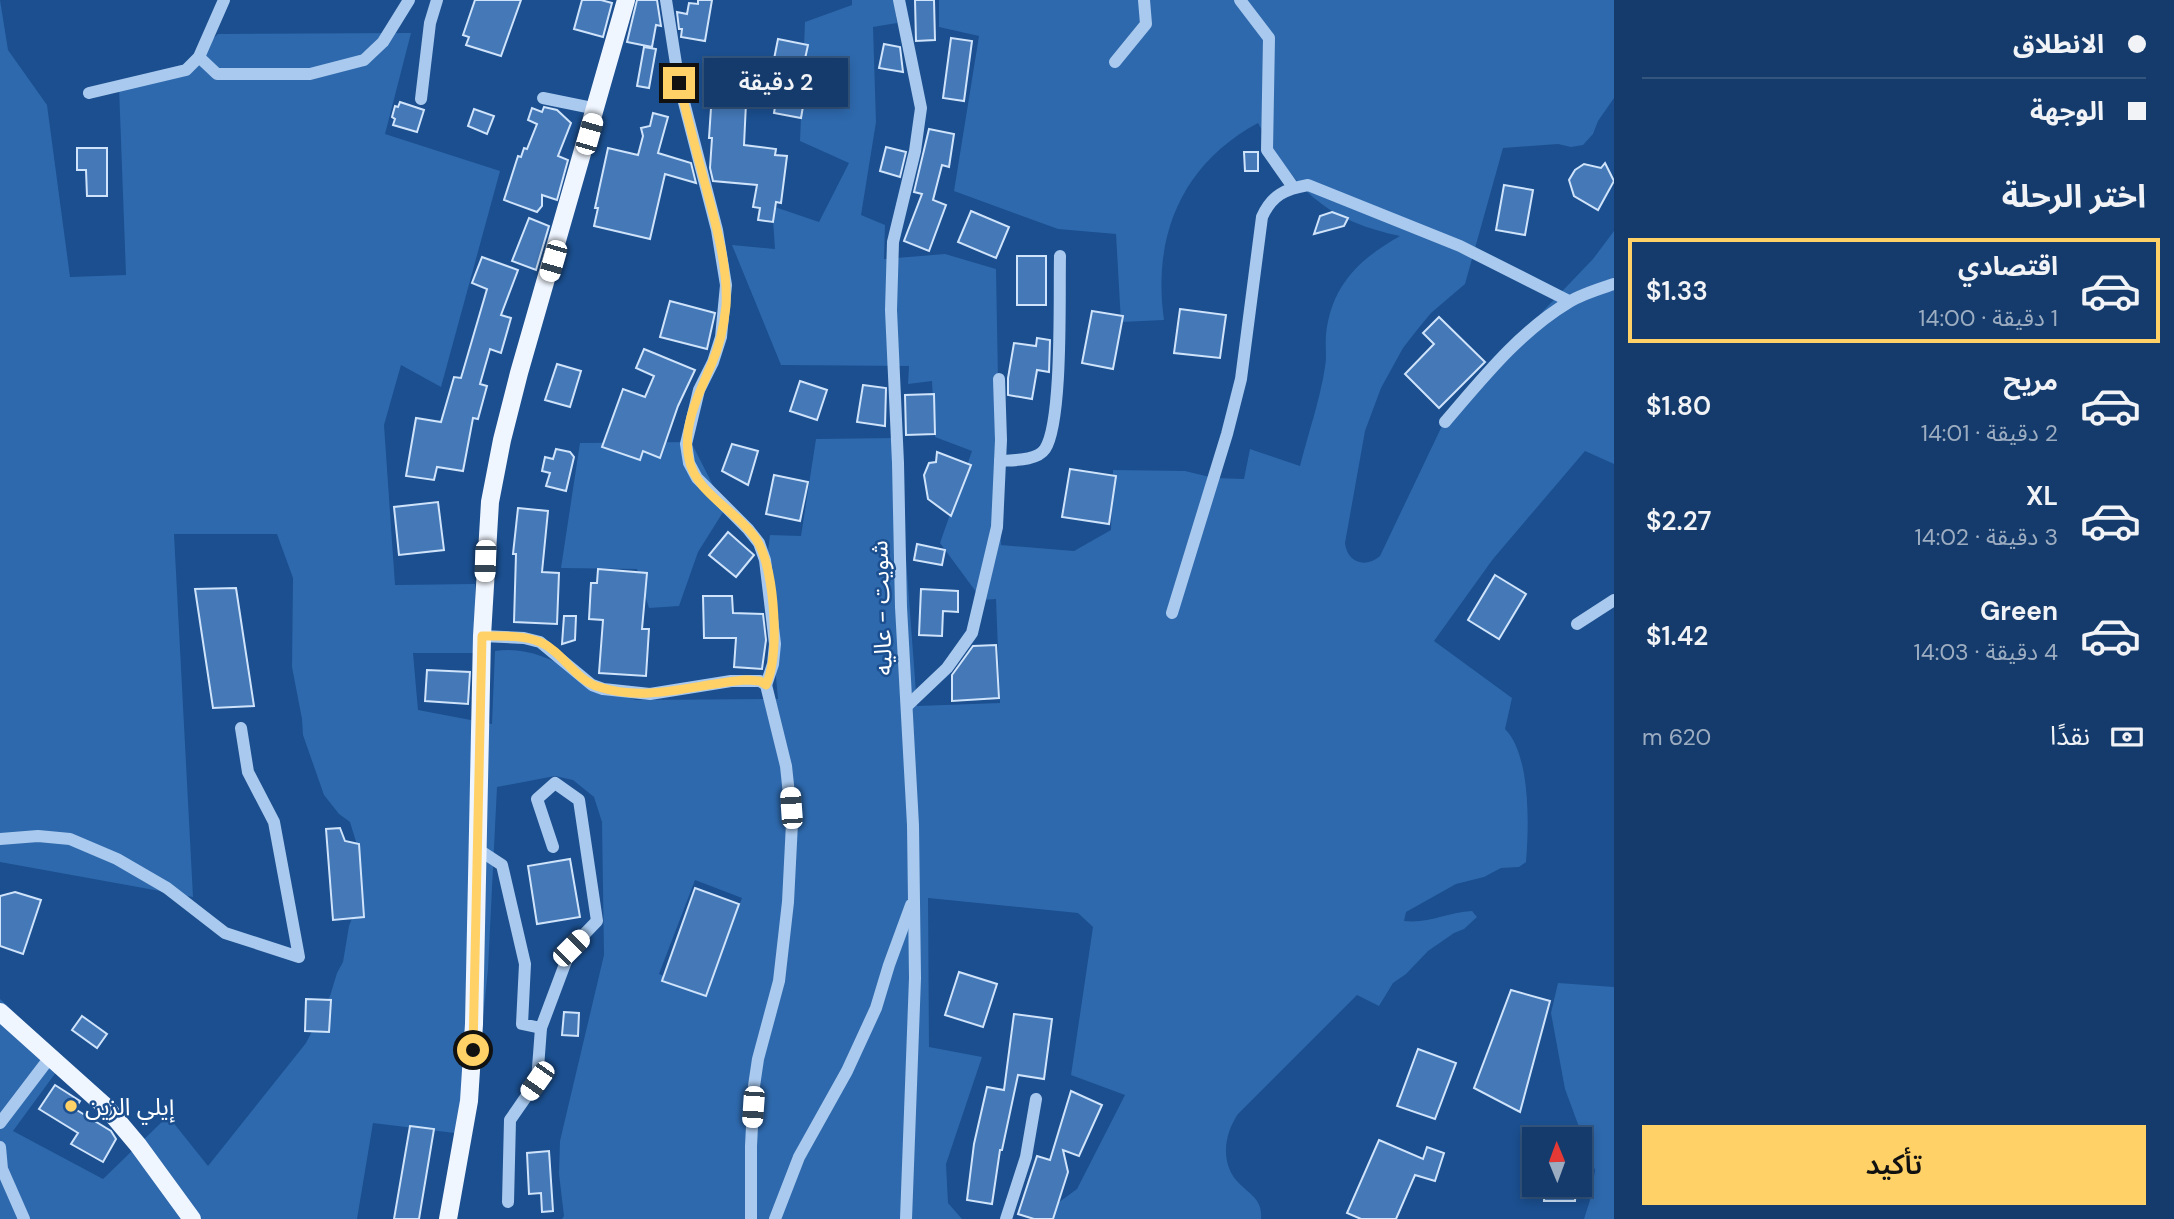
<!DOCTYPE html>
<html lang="ar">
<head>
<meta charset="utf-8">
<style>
	:root { --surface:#143b6b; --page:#214673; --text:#f1f3f6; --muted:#9dadc1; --line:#33557e; --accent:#ffd166 }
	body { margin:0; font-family:"DM Sans","Noto Sans Arabic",sans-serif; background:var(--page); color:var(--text); direction:rtl; height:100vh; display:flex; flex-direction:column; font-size:26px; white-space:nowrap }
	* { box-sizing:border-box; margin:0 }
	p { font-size:23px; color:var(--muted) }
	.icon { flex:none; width:38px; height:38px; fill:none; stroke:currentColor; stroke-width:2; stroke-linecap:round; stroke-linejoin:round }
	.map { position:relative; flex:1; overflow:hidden; direction:ltr }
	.drawer { display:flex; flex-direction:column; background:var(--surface); width:560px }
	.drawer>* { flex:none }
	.top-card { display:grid; align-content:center; height:154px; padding:0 28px; background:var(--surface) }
	.needle { width:46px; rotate:359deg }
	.fabs { position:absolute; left:1522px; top:1127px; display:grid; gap:14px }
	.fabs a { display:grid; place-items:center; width:70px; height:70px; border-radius:0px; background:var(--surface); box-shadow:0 4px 10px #0003,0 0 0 2px var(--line); font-size:35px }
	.end { position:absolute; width:32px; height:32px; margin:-16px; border:9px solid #ffd166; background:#111; box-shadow:0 0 0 4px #111 }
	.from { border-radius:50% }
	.bubble { position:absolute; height:49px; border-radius:0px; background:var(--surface); box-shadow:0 4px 10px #0003,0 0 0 2px var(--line); font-size:23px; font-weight:600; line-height:49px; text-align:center; direction:rtl }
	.car { position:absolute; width:21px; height:42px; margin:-21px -10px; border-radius:9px; box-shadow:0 0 5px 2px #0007; background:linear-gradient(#fff 24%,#345 0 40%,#fff 0 76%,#345 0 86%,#fff 0) }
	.top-card b { display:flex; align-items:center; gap:24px; height:66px; font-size:26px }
	.top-card b+b { border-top:2px solid var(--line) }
	.top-card i { width:18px; height:18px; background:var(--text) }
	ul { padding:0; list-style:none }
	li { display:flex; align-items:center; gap:21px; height:105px; margin:0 14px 10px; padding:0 14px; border:4px solid transparent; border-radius:0px }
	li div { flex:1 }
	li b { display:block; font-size:26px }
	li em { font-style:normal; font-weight:600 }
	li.current { border-color:var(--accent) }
	li>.icon { width:63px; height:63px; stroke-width:1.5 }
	h2 { padding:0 28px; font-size:32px; line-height:84px }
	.pay { display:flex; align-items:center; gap:18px; height:77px; padding:0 28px; font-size:26px }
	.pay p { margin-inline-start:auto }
	.action { display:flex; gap:14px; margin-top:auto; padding:14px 28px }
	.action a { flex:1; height:80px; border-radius:0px; background:var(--accent); color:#111; font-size:28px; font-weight:600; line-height:80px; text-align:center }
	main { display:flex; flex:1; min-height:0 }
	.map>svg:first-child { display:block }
	.green { fill:#2e69ad; fill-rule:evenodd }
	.building { fill:#4478b7; stroke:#cfe3fa; stroke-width:2 }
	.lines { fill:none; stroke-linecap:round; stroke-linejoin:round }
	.minor { stroke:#a9c9ee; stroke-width:12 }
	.major { stroke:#f0f6ff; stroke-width:18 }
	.route { stroke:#ffd166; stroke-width:9 }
	.poi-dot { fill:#ffd166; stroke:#1b4f8f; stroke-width:2.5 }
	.labels { text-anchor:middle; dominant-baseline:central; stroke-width:5; stroke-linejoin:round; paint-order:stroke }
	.street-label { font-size:24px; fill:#fff; stroke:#1b4f8f }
	.poi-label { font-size:24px; fill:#fff; stroke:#1b4f8f; text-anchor:start }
</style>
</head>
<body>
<main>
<section class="drawer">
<div class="top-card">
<b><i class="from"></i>الانطلاق</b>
<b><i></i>الوجهة</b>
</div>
<h2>اختر الرحلة</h2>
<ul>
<li class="current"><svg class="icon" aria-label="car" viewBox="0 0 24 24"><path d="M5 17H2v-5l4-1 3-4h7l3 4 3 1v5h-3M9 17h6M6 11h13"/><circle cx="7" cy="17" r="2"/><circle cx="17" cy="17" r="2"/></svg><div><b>اقتصادي</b><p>1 دقيقة · 14:00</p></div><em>$1.33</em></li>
<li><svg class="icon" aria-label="car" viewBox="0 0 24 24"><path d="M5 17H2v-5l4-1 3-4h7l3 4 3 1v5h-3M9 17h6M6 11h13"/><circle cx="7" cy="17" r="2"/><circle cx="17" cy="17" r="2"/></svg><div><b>مريح</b><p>2 دقيقة · 14:01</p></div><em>$1.80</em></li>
<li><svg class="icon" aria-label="car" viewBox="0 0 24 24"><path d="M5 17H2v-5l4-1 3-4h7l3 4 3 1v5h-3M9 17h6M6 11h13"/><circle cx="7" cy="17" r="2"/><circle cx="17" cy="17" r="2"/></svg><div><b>XL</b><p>3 دقيقة · 14:02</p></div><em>$2.27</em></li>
<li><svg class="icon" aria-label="car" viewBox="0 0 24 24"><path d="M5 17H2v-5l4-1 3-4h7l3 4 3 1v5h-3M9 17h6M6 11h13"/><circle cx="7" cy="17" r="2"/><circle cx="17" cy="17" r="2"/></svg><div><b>Green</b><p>4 دقيقة · 14:03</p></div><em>$1.42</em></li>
</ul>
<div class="pay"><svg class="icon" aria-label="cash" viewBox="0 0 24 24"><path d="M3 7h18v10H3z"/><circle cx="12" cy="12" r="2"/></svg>نقدًا<p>620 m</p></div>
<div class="action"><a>تأكيد</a></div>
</section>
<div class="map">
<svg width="1614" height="1219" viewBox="0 0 1614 1219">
	<rect width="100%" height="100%" fill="#1b4f8f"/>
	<g class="green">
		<path d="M0,0L8,50L47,105L70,277L126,275L119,87L173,76L218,34L411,33L385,134L500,171L441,387L401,365L384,425L395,585L475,584L477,653H413L418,710L492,724L495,651C549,643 586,687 636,700L778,699L766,567L770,535L801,536L816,439L897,438L917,706L1000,703L996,599L982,600L940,543L972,451L935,437L932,381L908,384L909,366L781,365L732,245L775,249L772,206L819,222L849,163L800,141L805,22L852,5V0H894L897,23L873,27L876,122L861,215L885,225L884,259L945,254L996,269L1001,545L1074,551L1111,530L1113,470L1185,471L1214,478L1244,479L1250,449L1300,466C1308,434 1320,400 1325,367C1327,357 1325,346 1326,335C1331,286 1359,259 1400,236C1324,220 1294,188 1258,123C1182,164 1152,236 1164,320L1121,322L1116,234L1058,229L954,191L979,36L939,27V0H1614V98L1598,121L1593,134L1583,145L1571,147L1558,144L1503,148L1465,284L1431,313L1417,330L1403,348L1381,388L1365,431L1345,543C1347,562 1365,569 1380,556L1451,407L1593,259L1614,231V464L1585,451L1493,559L1434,641L1512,698L1505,729C1531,755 1529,827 1526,862L1519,867L1501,868L1484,877L1456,884L1406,912L1404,921C1428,924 1448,912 1472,911L1477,917L1464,929L1454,933L1428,951L1406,974L1393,983L1379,1006L1357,995L1238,1114C1225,1133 1220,1160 1236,1180C1248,1194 1263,1198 1261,1219H1036L1077,1189L1125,1095L1071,1075L1093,927L1078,913L928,898L929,1047L982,1057L946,1164L948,1203L962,1219H562L564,1216L559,1174L560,1141L604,955L602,822L594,797L573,780L555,776L497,787L488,969L471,1135L373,1123L357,1219H0V999L65,1060L13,1131L103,1179L168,1116L208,1166L306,1043L330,996L337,973L343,962L349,926L353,916L357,845L350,822L339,814L324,795L303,735L302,719L292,667L293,578L277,534H174L193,897L0,862ZM695,880L742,898L706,993L659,974Z"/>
		<path d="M691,442L725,509L698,552L679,606L649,608L637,569L561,568L580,443Z"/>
		<path d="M1558,983L1614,987V1219H1584L1591,1197L1595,1170L1565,1089L1551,1013Z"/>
	</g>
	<g class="building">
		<path d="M475,0H521L501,56L466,45L469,37L463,35Z"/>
		<path d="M582,0H601L612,3L603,37L574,29Z"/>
		<path d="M637,0H657L661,26L656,25L652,47L627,42Z"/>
		<path d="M698,0H712L705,41L681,37L682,29H679L677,12L687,14L689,3L698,4Z"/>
		<path d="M915,0H934L935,40L916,41Z"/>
		<path d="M951,38L972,41L964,101L943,98Z"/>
		<path d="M778,39L808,45L800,82L807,83L801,118L774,113L781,71L772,69Z"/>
		<path d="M884,44L900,47L903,72L879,68Z"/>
		<path d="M644,47L656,49L649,88L637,86Z"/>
		<path d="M725,98L738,99L737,102L746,103L744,145L776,149L775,155L787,156L781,203L776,202L773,222L758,220L760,208L753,207L757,185L713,181L710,168L712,138H709L711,108H718L719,100H725Z"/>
		<path d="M400,102L424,110L417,132L393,125L395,119L392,117L395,106L398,107Z"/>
		<path d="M544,107L557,110L571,123L558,156L568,160L557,200L542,195V206L537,212L504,200L518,156L521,157L524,148L527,149L537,124L528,120L532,108L542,112Z"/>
		<path d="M474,109L494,116L487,134L468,126Z"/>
		<path d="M653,113L668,117L658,153L691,163L696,183L665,174L650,239L594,226L598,208H595L608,148L638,155L643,136L641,128L650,126Z"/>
		<path d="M929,129L954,134L949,167L942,165L933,200L946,205L929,251L904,241L922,194L914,192Z"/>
		<path d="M886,147L906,152L900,177L880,171Z"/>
		<path d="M77,148H107V196H87L86,170H77Z"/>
		<path d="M1244,152H1258V171H1245Z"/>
		<path d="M1605,163L1614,181L1598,210L1574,196L1569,180L1575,170L1584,164L1601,168Z"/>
		<path d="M1504,185L1533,190L1525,235L1496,230Z"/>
		<path d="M971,211L1009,227L996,258L958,242Z"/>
		<path d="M1332,212L1348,218L1344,226L1314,234L1320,216Z"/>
		<path d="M529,218L549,226L536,270L512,261Z"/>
		<rect x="1017" y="256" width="29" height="49"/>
		<path d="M482,257L518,270L501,315L511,318L501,353L490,349L480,384L487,386L478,419L473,418L463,471L437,467L434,480L406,476L416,418L441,422L454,377L461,378L487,289L472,283Z"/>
		<path d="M670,301L715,313L707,349L660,337Z"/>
		<path d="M1180,309L1226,315L1220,358L1174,353Z"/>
		<path d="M1092,311L1123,316L1113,369L1082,363Z"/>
		<path d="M1439,317L1485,362L1439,408L1405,374L1434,344L1423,333Z"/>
		<path d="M1037,338L1050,340L1049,372L1037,370L1032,399L1008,395V378L1014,343L1036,346Z"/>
		<path d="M644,349L695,370L678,406L660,458L643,451L640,460L602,447L623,389L645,397L654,376L636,368Z"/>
		<path d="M557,364L581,371L570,407L545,400Z"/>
		<path d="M800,381L827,390L817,420L790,411Z"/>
		<path d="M863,385L886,388L885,426L857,422Z"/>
		<path d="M934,394L935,434L906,435L905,395Z"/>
		<path d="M732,444L758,451L748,485L722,471Z"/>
		<path d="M556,449L570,452L574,457L566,491L546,486L550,473L542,471L545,457L553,459Z"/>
		<path d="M937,452L971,465L951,516L928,499L924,475L929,463L936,462Z"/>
		<path d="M1070,469L1116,476L1109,524L1062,517Z"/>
		<path d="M774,475L808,482L800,521L766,514Z"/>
		<path d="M438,502L444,550L399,555L394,507Z"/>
		<path d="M518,508L548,511L542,572L559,573L557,624L514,622L516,554H513Z"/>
		<path d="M728,532L754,555L736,577L709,555Z"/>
		<path d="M917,544L945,550L942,565L914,560Z"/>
		<path d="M598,569L647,573L642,629H649L646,676L599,673L603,620L589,619L591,583H597Z"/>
		<path d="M1495,575L1526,594L1499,639L1468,620Z"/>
		<path d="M236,588L254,706L213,708L195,589Z"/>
		<path d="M921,589L958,591V612L943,611L942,636L919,635Z"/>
		<path d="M703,596H732L733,613L763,614L766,640L762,669L734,667L736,638H704Z"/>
		<path d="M564,616H576L575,640L562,644Z"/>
		<path d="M996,645L999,698L952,701V675L973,646Z"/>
		<path d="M427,670L470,672L468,704L425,701Z"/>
		<path d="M340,828L345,841L359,844L364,917L333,920L326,829Z"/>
		<path d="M570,859L580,917L537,924L528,866Z"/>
		<path d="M695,888L739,904L706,996L662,981Z"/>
		<path d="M15,892L41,900L23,954L0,946V896Z"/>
		<path d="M959,972L997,984L983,1027L945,1015Z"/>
		<path d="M1511,990L1550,1001L1520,1112L1474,1088Z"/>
		<path d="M306,999L331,1000L329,1032L305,1031Z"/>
		<path d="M564,1012L579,1013L578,1036L562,1035Z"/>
		<path d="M1014,1014L1052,1019L1044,1079L1018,1075L1002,1150H1000L992,1204L967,1200L974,1144L987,1087L1004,1090Z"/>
		<path d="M82,1016L107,1034L97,1048L72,1030Z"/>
		<path d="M1418,1049L1456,1063L1435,1119L1397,1106Z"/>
		<path d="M55,1085L80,1101L75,1109L111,1131L116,1139L103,1162L71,1144L78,1133L39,1109Z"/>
		<path d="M1071,1091L1102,1105L1079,1156L1063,1150L1068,1172L1053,1219H1034L1018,1214L1037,1156L1050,1160Z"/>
		<path d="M410,1126L434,1129L419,1219H394Z"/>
		<path d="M1379,1140L1423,1159L1427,1147L1444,1153L1435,1181L1415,1175L1396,1219H1361L1347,1213Z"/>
		<path d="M549,1151L553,1211L542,1212L541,1193L529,1194L527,1153Z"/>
		<path d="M1545,1185H1576L1575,1201H1544Z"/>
	</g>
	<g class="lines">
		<g class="minor">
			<path d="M666,0L679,83L717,230L726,285L721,337L713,362L699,390L686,444L689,463L697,478L748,529L759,543L765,560L775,644L773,664L766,685"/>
			<path d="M899,0L921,108L915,151L893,242L891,310L898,463L901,607L913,825L915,978L906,1219"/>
			<path d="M1240,0L1269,38L1267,150L1293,187"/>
			<path d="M199,57L217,74H310L364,60L383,42L409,0"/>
			<path d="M1115,62L1146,24L1144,0"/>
			<path d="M89,93L186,70L199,57L224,0"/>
			<path d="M543,98L597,109"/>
			<path d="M421,99L430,23L437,0"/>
			<path d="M1445,422C1482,379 1519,332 1569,302C1582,294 1599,289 1614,284"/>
			<path d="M1000,461C1013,460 1037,461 1045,449C1063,422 1059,294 1060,256"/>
			<path d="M1172,613L1227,434L1241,379L1262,217C1272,195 1285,189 1308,185L1460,246L1569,301"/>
			<path d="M1577,624L1614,600"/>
			<path d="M482,636L524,638L540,642L592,685L603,689L650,694L731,681H760L766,685L786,766L792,823L788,902L779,981L758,1059L754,1086L751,1146V1219"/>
			<path d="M907,706L947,668L972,633L997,527L1001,440L999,379"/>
			<path d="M0,839L38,836L70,839L117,859L167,888L225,933L299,957L274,822L248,772L241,728"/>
			<path d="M476,848L502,865L525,964L522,1024L541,1028L571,948L597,921L579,800L555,783L537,799L553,847"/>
			<path d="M0,1123L51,1056"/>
			<path d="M0,1147L2,1169L24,1219"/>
			<path d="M508,1202L510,1120L537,1081L541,1028"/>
			<path d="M775,1219L799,1157L847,1071L876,1008L889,965L911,905"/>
			<path d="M1006,1219L1026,1157L1036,1099"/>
		</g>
		<g class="major">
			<path d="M0,1012L106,1107L138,1145L192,1219"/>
			<path d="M448,1219L469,1101L474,1024L482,636L490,502L502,440L519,373L626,0"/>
		</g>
	</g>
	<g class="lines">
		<path class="route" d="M473,1050L482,636C501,636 523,635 540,642C563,652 575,680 599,687C649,703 698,683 747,680L760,681L766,685C780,654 775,575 759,544C756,538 751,532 746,527C728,507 694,488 689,459C682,425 699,394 712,363C720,345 724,325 726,306C728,267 717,229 707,191C697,155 688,119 679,83"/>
	</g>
	<circle class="poi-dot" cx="71" cy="1106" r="7"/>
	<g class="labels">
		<g class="street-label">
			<text transform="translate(881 608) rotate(-92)">شويت - عاليه</text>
		</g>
		<g class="poi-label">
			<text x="85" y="1106">إيلي الزين</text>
		</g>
	</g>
</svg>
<div class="fabs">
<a><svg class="needle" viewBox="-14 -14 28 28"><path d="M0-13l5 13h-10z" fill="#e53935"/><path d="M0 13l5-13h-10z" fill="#9dadc1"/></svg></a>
</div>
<i class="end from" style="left:473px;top:1050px"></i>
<i class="end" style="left:679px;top:83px"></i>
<div class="bubble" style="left:704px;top:58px;width:144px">2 دقيقة</div>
<i class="car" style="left:589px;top:134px;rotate:16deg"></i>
<i class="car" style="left:553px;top:261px;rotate:196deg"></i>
<i class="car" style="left:485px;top:561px;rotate:182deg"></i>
<i class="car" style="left:791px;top:808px;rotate:356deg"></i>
<i class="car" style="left:571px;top:948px;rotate:45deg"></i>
<i class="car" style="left:537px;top:1081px;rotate:215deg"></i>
<i class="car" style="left:753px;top:1107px;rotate:184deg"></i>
</div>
</main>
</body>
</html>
